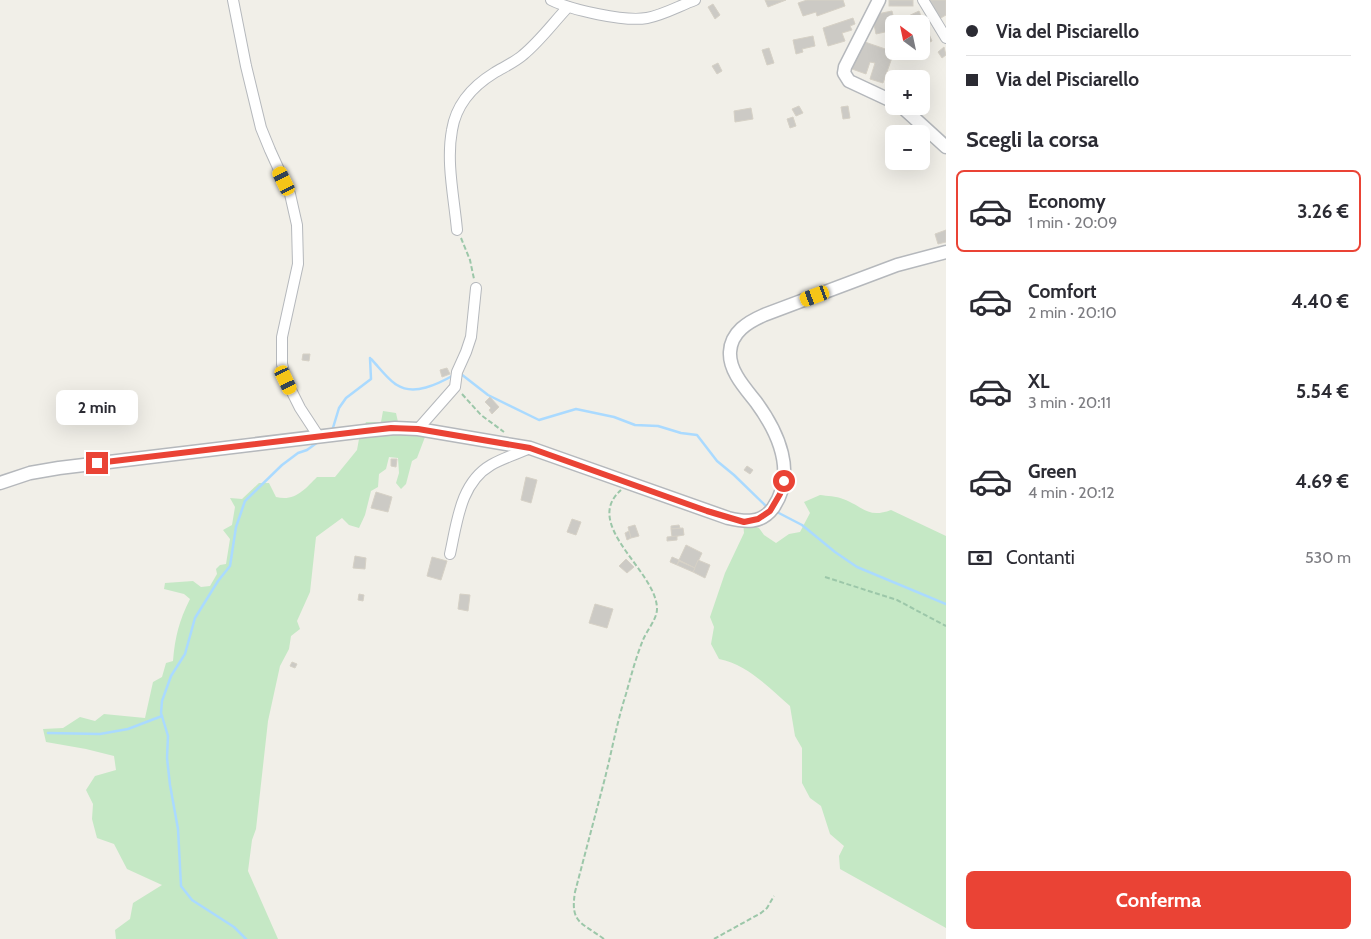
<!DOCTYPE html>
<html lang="it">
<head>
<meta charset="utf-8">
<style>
	:root { --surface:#fff; --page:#f2f2f3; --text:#2b2b33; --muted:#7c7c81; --line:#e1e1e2; --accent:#ea4335 }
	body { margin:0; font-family:Cabin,sans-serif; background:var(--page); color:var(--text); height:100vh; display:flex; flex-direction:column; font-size:19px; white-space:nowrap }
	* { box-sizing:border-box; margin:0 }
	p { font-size:16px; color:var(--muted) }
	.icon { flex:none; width:28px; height:28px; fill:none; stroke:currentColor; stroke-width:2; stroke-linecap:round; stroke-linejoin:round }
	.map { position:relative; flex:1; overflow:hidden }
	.side { display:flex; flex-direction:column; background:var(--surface); width:425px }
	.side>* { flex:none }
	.top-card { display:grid; align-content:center; height:110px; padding:0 20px; background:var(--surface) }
	.needle { width:32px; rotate:327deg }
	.fabs { position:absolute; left:885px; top:15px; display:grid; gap:10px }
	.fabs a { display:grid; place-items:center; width:45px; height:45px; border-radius:8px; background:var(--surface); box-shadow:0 5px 20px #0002; font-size:25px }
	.end { position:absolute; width:22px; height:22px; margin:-11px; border:6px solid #ea4335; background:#fff; box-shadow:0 0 0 2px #fff }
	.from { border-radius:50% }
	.bubble { position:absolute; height:35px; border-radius:8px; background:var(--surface); box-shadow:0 5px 20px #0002; font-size:16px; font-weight:700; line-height:35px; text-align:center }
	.car { position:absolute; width:15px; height:30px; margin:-15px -8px; border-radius:6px; box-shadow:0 0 4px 1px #0007; background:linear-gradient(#f5c518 24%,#345 0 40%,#f5c518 0 76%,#345 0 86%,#f5c518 0) }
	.top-card b { display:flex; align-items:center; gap:18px; height:48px; font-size:19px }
	.top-card b+b { border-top:1px solid var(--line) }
	.top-card i { width:12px; height:12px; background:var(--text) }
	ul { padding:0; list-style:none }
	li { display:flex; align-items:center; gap:15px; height:82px; margin:0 10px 8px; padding:0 10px; border:2px solid transparent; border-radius:8px }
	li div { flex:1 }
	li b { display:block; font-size:19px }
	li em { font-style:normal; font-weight:700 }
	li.active { border-color:var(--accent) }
	li>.icon { width:45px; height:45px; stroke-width:1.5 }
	h2 { padding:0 20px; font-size:22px; line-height:60px }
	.pay { display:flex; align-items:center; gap:12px; height:55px; padding:0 20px; font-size:19px }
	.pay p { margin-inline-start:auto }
	.primary-button { display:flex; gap:10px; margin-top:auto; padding:10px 20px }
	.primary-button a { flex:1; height:58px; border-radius:8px; background:var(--accent); color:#fff; font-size:20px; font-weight:700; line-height:58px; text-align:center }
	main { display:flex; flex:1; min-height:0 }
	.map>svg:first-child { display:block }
	.green { fill:#c5e8c5 }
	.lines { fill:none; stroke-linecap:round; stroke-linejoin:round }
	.stream { stroke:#aadaff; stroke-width:2.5 }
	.building { fill:#cccac5; stroke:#d6d1c6 }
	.minor-casing { stroke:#b5b8bc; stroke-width:12 }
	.tertiary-casing { stroke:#b5b8bc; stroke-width:15 }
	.path { stroke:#9cc7a9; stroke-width:2; stroke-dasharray:5 2.5; stroke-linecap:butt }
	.minor { stroke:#fff; stroke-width:10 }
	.tertiary { stroke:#fff; stroke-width:12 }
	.route { stroke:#ea4335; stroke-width:6 }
</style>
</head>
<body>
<main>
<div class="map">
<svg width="946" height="939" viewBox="0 0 946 939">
	<rect width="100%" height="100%" fill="#f1efe8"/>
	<g class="green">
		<path d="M383,411L396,413L398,422L411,434L425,437L417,458L412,461L406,484L401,489L396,483L399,473L398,458L389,457L386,469L379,474L378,487L371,491L365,515L359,528L349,525L342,518L316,537L310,592L297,621L300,629L291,636L289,649L280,666L268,721L256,829L252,840L248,871L278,939H116L115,930L130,919L133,903L162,885L127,869L114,844L97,838L92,819L93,804L86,790L95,776L116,770L114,756L86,749L46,742L43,729L63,728L80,717L95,721L104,714L145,718L153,682L162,677L166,663L173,661C175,637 179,621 190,599L184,594L164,589L165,583L193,581L201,587L210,586L217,574L216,569L220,565L226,564L230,539L223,530L232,525L235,507L230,498L242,499L259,483H269L276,497C295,502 305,489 317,477H335L357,450L359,439L366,422H381Z"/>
		<path d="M820,495C827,496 836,496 843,499C863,506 867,519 891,510L946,536V928L840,869L839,856L844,846L830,834L821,806L810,798L802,783V748L795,736L790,706C769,688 747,664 719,659L711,644L714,627L710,617L725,573L744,533L743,522L759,528L764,535L776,543L789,534L800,532L810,513L804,502Z"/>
	</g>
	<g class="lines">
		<g class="stream">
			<path d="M371,359C378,366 389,381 397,385C414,396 438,384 454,375"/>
			<path d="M461,374L488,395L539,420L576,409L614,417L635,425L658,426L681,433L697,435L717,461L734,475L768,508"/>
			<path d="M332,431L339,408L346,398L371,379L370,358"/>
			<path d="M775,511L802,525L835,552L857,567L946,604"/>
			<path d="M48,733L100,734L128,729L162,716"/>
			<path d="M246,939L234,927L192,900L181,886L178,829L170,785L167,758L168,736L161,713L162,701L171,676L185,654L195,618L218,581L230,566L236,527L245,501L282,465L298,453L307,450L318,442"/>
		</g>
	</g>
	<g class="building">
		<path d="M765,0H786L768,7Z"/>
		<path d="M807,0H843L845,6L817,16L816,12L803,16L798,3Z"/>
		<rect x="889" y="0" width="24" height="6"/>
		<path d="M928,0H946V15L939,19Z"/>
		<path d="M713,4L720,15L715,19L708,7Z"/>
		<path d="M892,11L895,24L894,30L876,34L872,15Z"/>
		<path d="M919,11L932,41L921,46V24H902L900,20Z"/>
		<path d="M853,18L855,24L850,26L852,30L842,33L845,41L828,46L823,28Z"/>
		<path d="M813,36L815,46L802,49L803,52L796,54L793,40Z"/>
		<path d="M862,41L894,52L883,83L870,79L875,63L870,62L866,74L852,69Z"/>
		<path d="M944,47L946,55L942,58L938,52Z"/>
		<path d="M769,48L774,63L767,65L762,50Z"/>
		<path d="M718,63L722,71L717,74L712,66Z"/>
		<path d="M906,73L912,79H901Z"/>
		<path d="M921,87L928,93L921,100Z"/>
		<path d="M799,106L803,113L796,116L792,109Z"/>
		<path d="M848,106L850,118L843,119L841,107Z"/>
		<path d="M751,108L753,119L735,122L734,111Z"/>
		<path d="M793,117L796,126L790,128L787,119Z"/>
		<path d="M946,230V242L938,244L935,234Z"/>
		<path d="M303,354H310L309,361L302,360Z"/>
		<path d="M447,368L450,374L442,377L440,370Z"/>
		<path d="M490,397L499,407L492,414L489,410L491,408L485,402Z"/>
		<path d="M391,459H397L396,467L391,466Z"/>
		<path d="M747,466L753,470L750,474L744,470Z"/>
		<path d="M526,477L537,480L531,503L521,500Z"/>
		<path d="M376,492L392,497L388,512L371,508Z"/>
		<path d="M572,519L581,522L576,535L567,532Z"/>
		<path d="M635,525L639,536L631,538L628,527Z"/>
		<path d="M679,525L680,528L671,529V526Z"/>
		<path d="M683,528L684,535L672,537L671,529Z"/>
		<path d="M629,531L631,538L627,540L625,533Z"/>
		<path d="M677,536V540L667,541V537Z"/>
		<path d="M686,545L702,553L695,568L679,560Z"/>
		<path d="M355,556L366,558L365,569L353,568Z"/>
		<path d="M432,557L447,561L441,580L427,576Z"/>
		<path d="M672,557L679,560L677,565L670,562Z"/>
		<path d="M626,559L634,567L627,573L619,566Z"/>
		<path d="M698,560L710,565L705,578L693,572Z"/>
		<path d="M679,561L695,568L693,572L677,565Z"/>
		<path d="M359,594L364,595L363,601L358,600Z"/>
		<path d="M460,594L470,595L468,611L458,609Z"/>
		<path d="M595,604L613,609L607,628L589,623Z"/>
		<path d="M292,662L297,664L295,668L290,666Z"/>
	</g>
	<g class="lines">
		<g class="minor-casing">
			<g id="minor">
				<path d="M233,0L246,66L261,128L270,150L290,194L297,225L298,264L282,337V364L286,380L300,408L319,437"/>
				<path d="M551,0C571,10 625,22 647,18C663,15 679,6 695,0"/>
				<path d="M923,0L946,38"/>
				<path d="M457,230C454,197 446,162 452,130C456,105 473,86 494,73C504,67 515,62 523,55C540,41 553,23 568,7"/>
				<path d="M418,429L455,387L457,372L466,352L471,337L476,288"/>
				<path d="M450,554C457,523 460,483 491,465C503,458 517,454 530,448"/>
			</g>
		</g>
		<g class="tertiary-casing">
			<g id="tertiary">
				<path d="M879,0L845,67L844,73L849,81L894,102"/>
				<path d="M901,106L946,147"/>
				<path d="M0,483L30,473L59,468L365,431L395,428L418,429L530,448L728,518C745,522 761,524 773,508C797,473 778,432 756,402C745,388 729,371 730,352C731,332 748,322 764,315L897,265L946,252"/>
			</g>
		</g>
		<g class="path">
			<path d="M461,238L470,260L474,279"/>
			<path d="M462,394L481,415L504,432"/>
			<path d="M825,577L897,600L946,626"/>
			<path d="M604,939C581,922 570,923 575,892C585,854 595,816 605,778C612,750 617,722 626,694C631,676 636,657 643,640C647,630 657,619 657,609C657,571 581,525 621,490"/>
			<path d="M714,939L761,913L767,908L774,896"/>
		</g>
		<use href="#minor" class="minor"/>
		<use href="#tertiary" class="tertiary"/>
	</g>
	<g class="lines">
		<path class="route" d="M97,463L365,431L391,428L418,429L530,448L707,511L744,522L758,519L770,511L780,494L784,481"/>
	</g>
</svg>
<div class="fabs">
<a><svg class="needle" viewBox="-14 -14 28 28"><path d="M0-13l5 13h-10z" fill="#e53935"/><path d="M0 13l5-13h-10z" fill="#7c7c81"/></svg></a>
<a>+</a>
<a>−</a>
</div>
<i class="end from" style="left:784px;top:481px"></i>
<i class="end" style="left:97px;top:463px"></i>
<div class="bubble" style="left:56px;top:390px;width:82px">2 min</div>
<i class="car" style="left:284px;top:181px;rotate:334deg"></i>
<i class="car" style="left:815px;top:296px;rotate:250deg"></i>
<i class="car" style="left:286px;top:380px;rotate:155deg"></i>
</div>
<section class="side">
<div class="top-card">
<b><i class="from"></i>Via del Pisciarello</b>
<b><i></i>Via del Pisciarello</b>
</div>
<h2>Scegli la corsa</h2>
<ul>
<li class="active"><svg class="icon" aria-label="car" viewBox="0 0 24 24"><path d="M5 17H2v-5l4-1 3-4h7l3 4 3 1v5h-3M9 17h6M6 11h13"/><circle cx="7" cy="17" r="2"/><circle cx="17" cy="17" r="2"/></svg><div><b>Economy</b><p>1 min · 20:09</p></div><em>3.26 €</em></li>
<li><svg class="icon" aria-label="car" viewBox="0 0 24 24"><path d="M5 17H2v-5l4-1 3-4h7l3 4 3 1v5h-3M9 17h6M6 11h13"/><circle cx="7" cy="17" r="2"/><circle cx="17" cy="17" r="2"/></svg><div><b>Comfort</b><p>2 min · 20:10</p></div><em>4.40 €</em></li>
<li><svg class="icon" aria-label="car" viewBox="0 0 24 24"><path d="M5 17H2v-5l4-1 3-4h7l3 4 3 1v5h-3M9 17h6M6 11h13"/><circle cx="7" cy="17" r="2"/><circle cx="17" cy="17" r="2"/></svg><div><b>XL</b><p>3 min · 20:11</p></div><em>5.54 €</em></li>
<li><svg class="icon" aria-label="car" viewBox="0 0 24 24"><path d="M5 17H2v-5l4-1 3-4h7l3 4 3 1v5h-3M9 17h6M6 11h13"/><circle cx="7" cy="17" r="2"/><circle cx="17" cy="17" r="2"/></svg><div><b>Green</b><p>4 min · 20:12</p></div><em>4.69 €</em></li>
</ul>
<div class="pay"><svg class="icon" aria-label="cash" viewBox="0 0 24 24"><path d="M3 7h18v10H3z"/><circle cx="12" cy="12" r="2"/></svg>Contanti<p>530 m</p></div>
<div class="primary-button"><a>Conferma</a></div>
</section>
</main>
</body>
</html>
